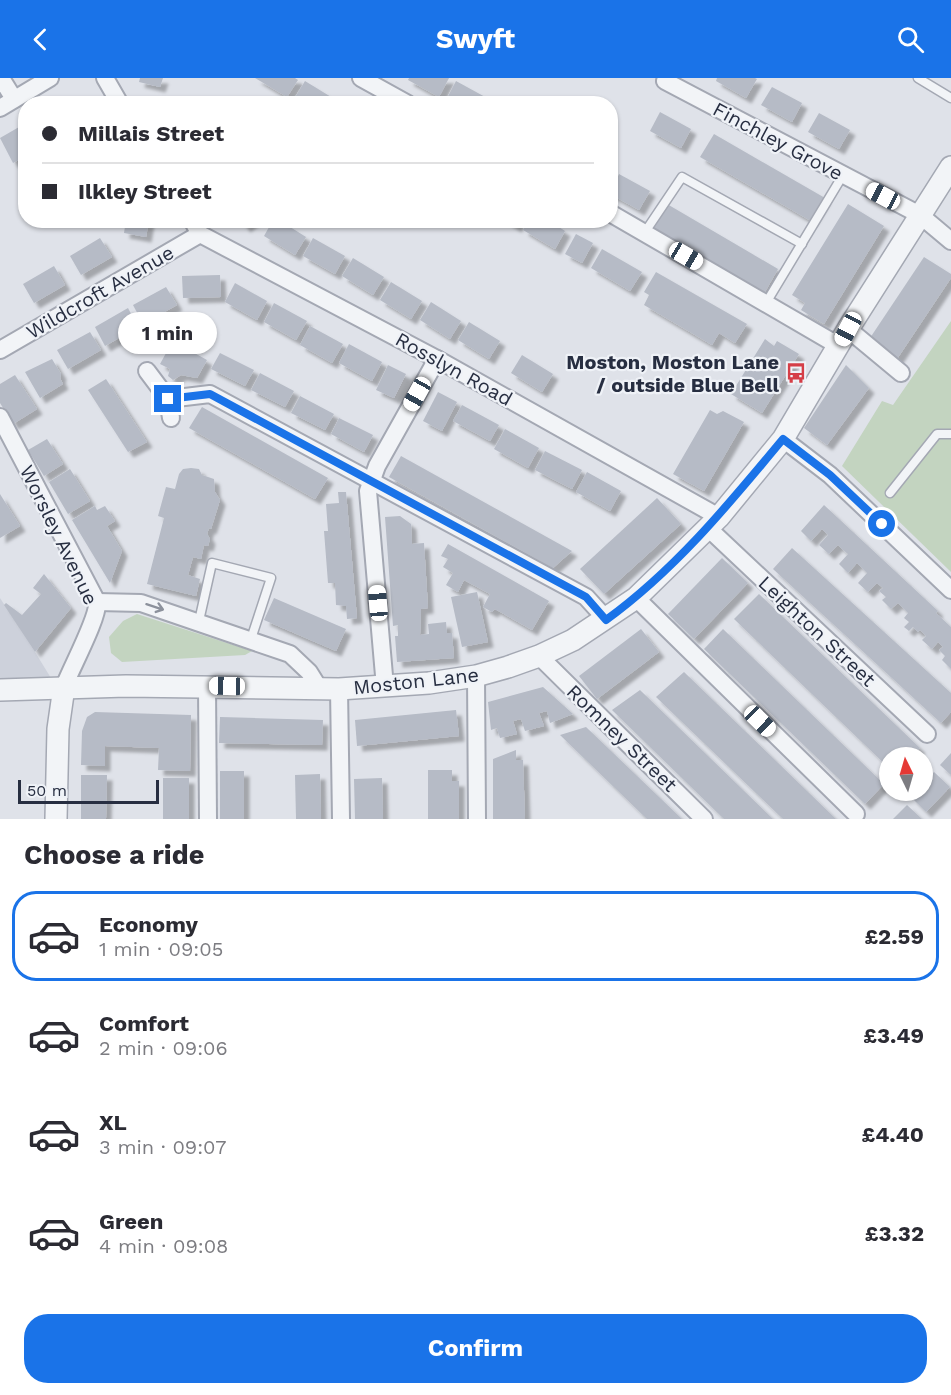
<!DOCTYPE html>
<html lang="en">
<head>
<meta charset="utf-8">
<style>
	:root { --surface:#fff; --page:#f2f2f3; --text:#2b2b33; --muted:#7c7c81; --line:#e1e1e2; --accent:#1a73e8 }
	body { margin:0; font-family:"Work Sans",sans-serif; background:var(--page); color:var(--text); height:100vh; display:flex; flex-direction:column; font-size:22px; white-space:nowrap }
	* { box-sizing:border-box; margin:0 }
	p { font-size:20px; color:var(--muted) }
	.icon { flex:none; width:33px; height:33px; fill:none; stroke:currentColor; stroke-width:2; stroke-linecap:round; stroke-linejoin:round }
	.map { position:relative; height:741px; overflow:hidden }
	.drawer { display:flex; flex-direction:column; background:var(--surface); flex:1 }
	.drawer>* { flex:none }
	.banner { position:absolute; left:18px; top:18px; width:600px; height:132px; border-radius:24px; box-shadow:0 2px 4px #0004; display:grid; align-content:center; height:132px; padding:0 24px; background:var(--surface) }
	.needle { width:39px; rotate:355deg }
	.tools { position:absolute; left:879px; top:669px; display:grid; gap:12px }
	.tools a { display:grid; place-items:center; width:54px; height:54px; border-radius:50%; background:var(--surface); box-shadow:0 2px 4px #0004; font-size:30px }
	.scale { position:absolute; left:18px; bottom:15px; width:141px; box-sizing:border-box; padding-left:6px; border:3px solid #272e41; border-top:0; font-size:16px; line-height:21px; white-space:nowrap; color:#272e41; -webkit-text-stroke:4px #eff2f7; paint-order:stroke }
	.end { position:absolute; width:27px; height:27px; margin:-14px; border:8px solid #1a73e8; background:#fff; box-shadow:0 0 0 3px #fff }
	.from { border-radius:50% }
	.bubble { position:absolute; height:42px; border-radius:21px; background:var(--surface); box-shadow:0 2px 4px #0004; font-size:20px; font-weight:700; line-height:42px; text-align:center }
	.car { position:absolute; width:18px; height:36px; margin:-18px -9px; border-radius:8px; box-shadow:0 0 4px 2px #0007; background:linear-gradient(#fff 24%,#345 0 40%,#fff 0 76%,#345 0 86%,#fff 0) }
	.banner b { display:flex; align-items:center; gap:21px; height:57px; font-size:22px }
	.banner b+b { border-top:2px solid var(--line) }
	.banner i { width:15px; height:15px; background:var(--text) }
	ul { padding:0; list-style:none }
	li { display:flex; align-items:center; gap:18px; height:90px; margin:0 12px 9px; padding:0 12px; border:3px solid transparent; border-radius:24px }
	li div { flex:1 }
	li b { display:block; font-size:22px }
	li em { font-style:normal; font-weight:700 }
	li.on { border-color:var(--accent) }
	li>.icon { width:54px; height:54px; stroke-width:1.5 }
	h2 { padding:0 24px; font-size:27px; line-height:72px }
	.button { display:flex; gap:12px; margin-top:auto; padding:12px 24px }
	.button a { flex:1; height:69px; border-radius:24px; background:var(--accent); color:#fff; font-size:24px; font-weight:700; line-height:69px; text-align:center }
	header { display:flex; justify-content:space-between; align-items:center; height:78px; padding:0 24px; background:var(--accent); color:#fff; font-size:27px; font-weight:700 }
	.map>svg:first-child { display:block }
	.built { fill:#cdd1db }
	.green { fill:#c3d4c0 }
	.building { fill:#b6bbc6; filter:url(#shadow) }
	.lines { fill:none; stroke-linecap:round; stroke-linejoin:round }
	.service-casing { stroke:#a4a8b3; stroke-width:11 }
	.minor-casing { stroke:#a4a8b3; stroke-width:20 }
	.tertiary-casing { stroke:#a4a8b3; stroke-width:24 }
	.service { stroke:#f2f4f7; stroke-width:8 }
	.minor { stroke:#f2f4f7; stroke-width:16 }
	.tertiary { stroke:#f2f4f7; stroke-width:21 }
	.oneway { stroke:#8c919c }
	.route { stroke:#1a73e8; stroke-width:8 }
	.labels { text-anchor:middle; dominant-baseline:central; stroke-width:4.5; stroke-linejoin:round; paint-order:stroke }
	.street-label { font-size:20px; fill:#272e41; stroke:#eff2f7 }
	.poi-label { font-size:20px; font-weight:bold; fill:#272e41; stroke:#eff2f7; text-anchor:end }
</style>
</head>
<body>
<header><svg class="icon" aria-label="back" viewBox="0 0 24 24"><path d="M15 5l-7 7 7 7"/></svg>Swyft<svg class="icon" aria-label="search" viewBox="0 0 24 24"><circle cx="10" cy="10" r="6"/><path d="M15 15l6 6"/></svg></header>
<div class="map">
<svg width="951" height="741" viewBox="0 0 951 741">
	<defs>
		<filter id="shadow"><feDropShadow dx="5.5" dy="5.5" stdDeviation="1.5" flood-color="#0004"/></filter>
	</defs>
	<rect width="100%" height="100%" fill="#dfe2e9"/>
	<path class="built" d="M0,520L35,574L54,605L0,608Z"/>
	<g class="green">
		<path d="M951,243V494L842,388L882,323L893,327Z"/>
		<path d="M137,536L252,573L245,577L122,584L111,575L109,559L123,543Z"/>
	</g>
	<g class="building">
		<path d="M140,0H163L160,9L139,4Z"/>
		<path d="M255,0H295L298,2L287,19Z"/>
		<path d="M409,0H449L439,19L408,2Z"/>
		<path d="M717,0H755L757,1L746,20L716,3Z"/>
		<path d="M305,3L336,22L334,26H301L294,21Z"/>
		<path d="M456,3L487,20L484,26H452L446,22Z"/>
		<path d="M772,9L802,25L792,44L761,27Z"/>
		<path d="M660,34L691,51L681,70L650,53Z"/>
		<path d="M819,35L850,52L839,71L808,54Z"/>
		<path d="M26,45V78L13,85L0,60Z"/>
		<path d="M714,56L825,120L811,143L700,79Z"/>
		<path d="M619,96L650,113L639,132L610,116Z"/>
		<path d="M667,126L778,191L765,214L654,150Z"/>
		<path d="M848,126L884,148L824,246L801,232L805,225L792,217Z"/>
		<path d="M126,142H149L146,159L124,155Z"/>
		<path d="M240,142H255L245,149Z"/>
		<path d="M273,142H279L306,159L295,177L264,158Z"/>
		<path d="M505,142H520L516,149Z"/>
		<path d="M529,142H548L565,153L555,171L523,152Z"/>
		<path d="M576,156L593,165L582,185L565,176Z"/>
		<path d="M100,160L112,179L81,197L70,178Z"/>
		<path d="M313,160L345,178L335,196L303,178Z"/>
		<path d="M602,171L642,194L630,213L591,190Z"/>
		<path d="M924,179L951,196V200L897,281L868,263Z"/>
		<path d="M353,180L384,199L373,217L342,198Z"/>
		<path d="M54,188L65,207L34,225L23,206Z"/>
		<path d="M656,194L747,246L735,265L719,255L712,267L644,227L649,217L644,214Z"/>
		<path d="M220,197L221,219L183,220L182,198Z"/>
		<path d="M391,204L422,223L411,241L380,222Z"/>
		<path d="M235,205L267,223L257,242L225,224Z"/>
		<path d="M166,209L177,227L143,246L133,227Z"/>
		<path d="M431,224L461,243L450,261L420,242Z"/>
		<path d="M274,225L307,243L296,262L264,244Z"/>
		<path d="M128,230L138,249L105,268L95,249Z"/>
		<path d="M469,244L500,263L489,281L458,262Z"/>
		<path d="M310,248L343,266L332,285L300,267Z"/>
		<path d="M90,254L101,272L68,291L57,272Z"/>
		<path d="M765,261L774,268L777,263L799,276L762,335L731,316Z"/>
		<path d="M171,266L187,274L189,272L207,282L197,300L181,297L173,302L168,298L170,291L160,286Z"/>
		<path d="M349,266L382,284L372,303L339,285Z"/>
		<path d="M220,275L254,292L245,308L211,291Z"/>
		<path d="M522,277L553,296L542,314L511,295Z"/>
		<path d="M52,281L61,296L60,300L63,306L40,320L25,294Z"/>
		<path d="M388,287L406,296L394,320L376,312Z"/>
		<path d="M846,287L869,310L827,367L804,350Z"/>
		<path d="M260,295L294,313L285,329L251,312Z"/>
		<path d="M15,297L37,331L13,346L0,325V306Z"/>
		<path d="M106,301L147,364L128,374L88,312Z"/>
		<path d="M438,314L457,324L442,353L423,343Z"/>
		<path d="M300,318L334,336L325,352L291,335Z"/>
		<path d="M462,327L499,347L490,363L453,343Z"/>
		<path d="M202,329L328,400L315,421L189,350Z"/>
		<path d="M710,332L717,336L723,333L744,344L704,413L673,396Z"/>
		<path d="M339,340L373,357L364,374L331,356Z"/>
		<path d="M505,351L539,370L528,390L494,371Z"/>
		<path d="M47,361L63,386L44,398L28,372Z"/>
		<path d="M545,373L582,392L572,411L535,392Z"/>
		<path d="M401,378L572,473L553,490L389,399Z"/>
		<path d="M191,390L199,391L202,397L214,401L215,414L220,422L211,451L209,450L207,456L210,461L208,468L204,467L201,481L193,479L188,497L200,501L196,518L147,506L164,440L158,438L166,409L175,411L179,396L183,391Z"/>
		<path d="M70,391L90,423L68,436L49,404Z"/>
		<path d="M587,394L621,413L610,433L576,414Z"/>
		<path d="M338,414H346L357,540L347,541L346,528L336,527L335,505H328L324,453H328L326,426L339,425Z"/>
		<path d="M0,416L20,448L0,460Z"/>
		<path d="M657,420L681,446L604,516L580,491Z"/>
		<path d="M824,427L938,533L936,535L951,549V591L942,582L945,578L939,572L943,569L938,564L932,571L922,562L926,558L920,552L918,554L913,549L909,553L904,549L909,544L904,540L908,535L898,525L891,531L882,522L886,519L879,513L883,510L877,505L868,514L858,505L867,495L857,485L848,495L839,486L848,476L842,471L838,467L829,476L819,467L828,457L822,451L811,463L801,453Z"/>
		<path d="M95,428L97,432L105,428L115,443L107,448L122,473L110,505L72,442Z"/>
		<path d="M400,438L411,446L412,466L424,465L428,530L421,531L420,557L429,556L428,546L446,544L447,555H452L454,580L397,584L395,558H398V547L393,548L385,439Z"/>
		<path d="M448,466L549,523L532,552L495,531L492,534L483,529L490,516L464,502L458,514L446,507L453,495L443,489L448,481L441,478Z"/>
		<path d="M792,470L951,615V634L941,645L773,491Z"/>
		<path d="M722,480L748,505L694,561L668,536Z"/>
		<path d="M44,496L71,530L35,574L4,527L6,525L22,537L41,516L33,510Z"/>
		<path d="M477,514L488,564L462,569L451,519Z"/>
		<path d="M759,516L920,670L910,680H890V691L734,541Z"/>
		<path d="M274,520L346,551L336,573L264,542Z"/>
		<path d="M641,551L659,574L597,621L579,598Z"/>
		<path d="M723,551L884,706L865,726L704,571Z"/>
		<path d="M684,594L836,741H783L656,619Z"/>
		<path d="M543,609L573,636L550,645L547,633L539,635L544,648L525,653L521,641L513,643L517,656L500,660L497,650L491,652L488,624Z"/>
		<path d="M640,612L773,741H724L612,632Z"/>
		<path d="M456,632L459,658L357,668L355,642Z"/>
		<path d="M95,634L191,637L190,693L158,692L159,670L105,668V688L81,687L82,653L87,639Z"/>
		<path d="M220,639L323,642L322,667L219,665Z"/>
		<path d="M586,649L682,741H647L560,657Z"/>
		<path d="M516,672V682H523L525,741H493V681Z"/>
		<path d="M951,675V697L940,687Z"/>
		<path d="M428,692H452V703H459V741H428Z"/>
		<rect x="220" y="693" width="24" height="48"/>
		<path d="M934,694L950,709L926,734L911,719L917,712H922V707Z"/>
		<path d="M320,696L321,741H296L295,697Z"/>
		<path d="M81,697H107L106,741H81Z"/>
		<rect x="163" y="700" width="26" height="41"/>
		<path d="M382,700L383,741H355L354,701Z"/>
		<path d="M907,727L922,741H893Z"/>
	</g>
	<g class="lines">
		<g class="service-casing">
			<g id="service">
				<path d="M918,0L951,20"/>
				<path d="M645,154L682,99L802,166"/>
				<path d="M766,225L843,97"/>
				<path d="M890,415L937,356H951"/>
				<path d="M199,543L212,485L271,500L251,561"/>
			</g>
		</g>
		<g class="minor-casing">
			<g id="minor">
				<path d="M1,0L14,21"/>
				<path d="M105,0L120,26"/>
				<path d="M361,0L408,26"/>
				<path d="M665,3L920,137L951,163"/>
				<path d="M0,30L50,0"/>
				<path d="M610,135L839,268"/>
				<path d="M192,142L200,156L437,281L719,439"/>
				<path d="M848,251L901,295"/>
				<path d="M0,272L200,156"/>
				<path d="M147,293L168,321L171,340"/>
				<path d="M168,321L210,316L586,519L606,541"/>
				<path d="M0,339L97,524C99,539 71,590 64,609"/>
				<path d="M783,361L830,397L951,512"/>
				<path d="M708,450L927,656"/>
				<path d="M636,520L856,736"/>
				<path d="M97,524L141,525L290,576L309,594L319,610"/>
				<path d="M539,578L704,741"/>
				<path d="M476,598L477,741"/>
				<path d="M207,608L208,741"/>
				<path d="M385,609L368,413L377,388L437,281"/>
				<path d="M339,611L341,741"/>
			</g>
		</g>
		<g class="tertiary-casing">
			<g id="tertiary">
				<path d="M0,612L126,608L339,611L429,605L476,598L508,589L539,578L573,562L636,520L719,439L783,361L848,251L951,89"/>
				<path d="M56,741L58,651L64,609"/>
			</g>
		</g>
		<use href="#service" class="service"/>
		<use href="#minor" class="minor"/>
		<use href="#tertiary" class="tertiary"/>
	</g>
	<defs><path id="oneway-shaft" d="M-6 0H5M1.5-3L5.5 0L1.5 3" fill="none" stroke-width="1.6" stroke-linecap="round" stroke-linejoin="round" transform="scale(1.5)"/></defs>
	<use class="oneway" href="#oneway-shaft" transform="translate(155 529) rotate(18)"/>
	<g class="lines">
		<path class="route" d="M168,321L210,316L586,519L606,542C675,492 729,426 783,361L830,397L882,446"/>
	</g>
	<defs>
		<g id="bus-bare" transform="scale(1.62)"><path d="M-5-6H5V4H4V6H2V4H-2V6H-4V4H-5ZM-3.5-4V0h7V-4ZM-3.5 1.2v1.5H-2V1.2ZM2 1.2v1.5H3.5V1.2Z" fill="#d53e47" stroke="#eff2f7" stroke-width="2.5" paint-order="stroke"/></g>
	</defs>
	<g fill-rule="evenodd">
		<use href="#bus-bare" x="796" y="295"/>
	</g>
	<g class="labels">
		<g class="street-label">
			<text transform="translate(778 63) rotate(28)">Finchley Grove</text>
			<text transform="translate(100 214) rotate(-30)">Wildcroft Avenue</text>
			<text transform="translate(454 291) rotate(29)">Rosslyn Road</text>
			<text transform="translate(59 457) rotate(64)">Worsley Avenue</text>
			<text transform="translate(817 553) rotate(43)">Leighton Street</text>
			<text transform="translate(416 603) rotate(-6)">Moston Lane</text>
			<text transform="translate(622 660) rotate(44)">Romney Street</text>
		</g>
		<g class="poi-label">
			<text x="779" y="284">Moston, Moston Lane<tspan x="779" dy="23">/ outside Blue Bell</tspan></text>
		</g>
	</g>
</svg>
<div class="tools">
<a><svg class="needle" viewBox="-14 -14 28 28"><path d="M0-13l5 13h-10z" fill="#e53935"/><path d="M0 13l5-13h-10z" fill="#7c7c81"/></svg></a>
</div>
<div class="scale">50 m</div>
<i class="end from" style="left:882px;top:446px"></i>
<i class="end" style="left:168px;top:321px"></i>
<div class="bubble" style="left:118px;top:234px;width:99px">1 min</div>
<i class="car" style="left:883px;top:118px;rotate:298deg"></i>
<i class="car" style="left:686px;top:178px;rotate:120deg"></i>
<i class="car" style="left:848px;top:251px;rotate:208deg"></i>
<i class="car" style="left:417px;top:316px;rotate:209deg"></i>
<i class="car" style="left:378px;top:525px;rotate:355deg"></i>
<i class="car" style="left:227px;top:608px;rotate:271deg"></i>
<i class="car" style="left:760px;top:643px;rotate:134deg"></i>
<div class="banner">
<b><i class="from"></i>Millais Street</b>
<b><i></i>Ilkley Street</b>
</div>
</div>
<section class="drawer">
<h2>Choose a ride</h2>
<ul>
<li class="on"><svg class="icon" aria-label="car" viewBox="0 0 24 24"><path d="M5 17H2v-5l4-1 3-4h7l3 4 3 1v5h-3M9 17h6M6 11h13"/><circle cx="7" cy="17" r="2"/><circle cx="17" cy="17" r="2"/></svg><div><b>Economy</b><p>1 min · 09:05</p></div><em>£2.59</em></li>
<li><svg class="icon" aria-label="car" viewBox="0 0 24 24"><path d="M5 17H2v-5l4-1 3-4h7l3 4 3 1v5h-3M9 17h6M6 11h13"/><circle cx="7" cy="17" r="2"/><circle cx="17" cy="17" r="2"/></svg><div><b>Comfort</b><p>2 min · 09:06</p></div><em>£3.49</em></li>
<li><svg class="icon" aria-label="car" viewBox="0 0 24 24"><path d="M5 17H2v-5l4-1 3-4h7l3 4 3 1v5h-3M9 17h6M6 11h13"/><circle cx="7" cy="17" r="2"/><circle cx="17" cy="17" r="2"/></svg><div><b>XL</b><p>3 min · 09:07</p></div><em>£4.40</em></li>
<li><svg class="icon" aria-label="car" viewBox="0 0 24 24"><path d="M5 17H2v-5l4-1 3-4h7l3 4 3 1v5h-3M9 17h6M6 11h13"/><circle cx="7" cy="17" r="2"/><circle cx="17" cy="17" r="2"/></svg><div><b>Green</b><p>4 min · 09:08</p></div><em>£3.32</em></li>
</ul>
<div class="button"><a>Confirm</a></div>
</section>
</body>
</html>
